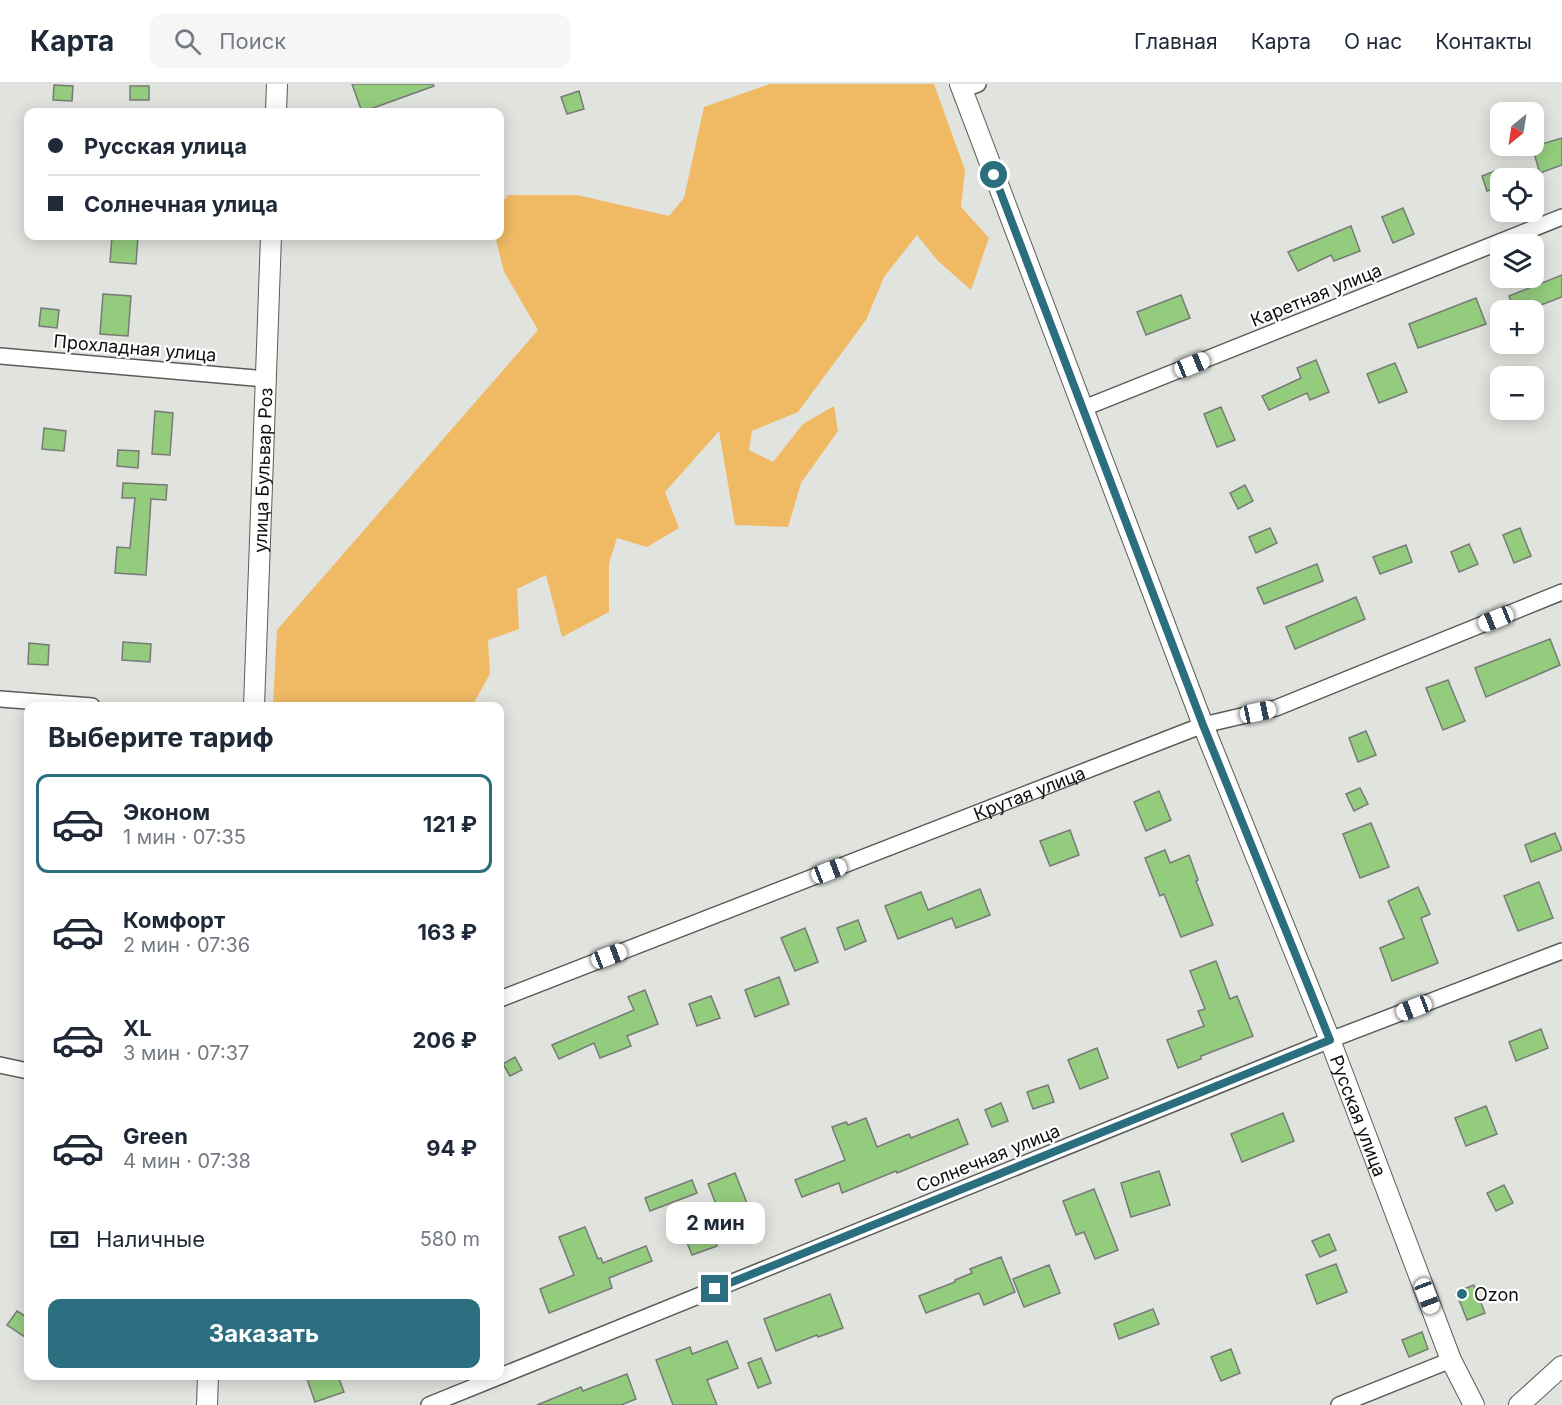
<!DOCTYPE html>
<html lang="ru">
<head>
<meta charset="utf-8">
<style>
	:root { --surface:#fff; --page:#f6f6f7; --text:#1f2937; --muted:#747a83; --line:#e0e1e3; --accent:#2b6e7f }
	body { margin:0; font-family:Inter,sans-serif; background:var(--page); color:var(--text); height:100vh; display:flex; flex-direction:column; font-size:22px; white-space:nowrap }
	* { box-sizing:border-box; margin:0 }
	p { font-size:20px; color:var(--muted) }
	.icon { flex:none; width:33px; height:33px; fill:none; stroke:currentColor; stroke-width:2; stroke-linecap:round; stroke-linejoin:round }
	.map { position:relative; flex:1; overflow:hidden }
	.sheet { position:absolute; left:24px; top:618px; width:480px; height:678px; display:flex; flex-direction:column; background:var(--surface); border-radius:12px; box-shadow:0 3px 15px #0003 }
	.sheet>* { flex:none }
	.guide { position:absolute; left:24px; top:24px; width:480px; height:132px; border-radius:12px; box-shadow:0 3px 15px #0003; display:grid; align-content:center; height:132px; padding:0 24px; background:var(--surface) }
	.needle { width:39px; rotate:210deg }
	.controls { position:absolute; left:1490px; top:18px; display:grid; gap:12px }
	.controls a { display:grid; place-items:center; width:54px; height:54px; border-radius:12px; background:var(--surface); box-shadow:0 3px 15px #0003; font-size:30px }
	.end { position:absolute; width:27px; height:27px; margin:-14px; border:8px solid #2b6e7f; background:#fff; box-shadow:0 0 0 3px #fff }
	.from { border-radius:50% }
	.bubble { position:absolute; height:42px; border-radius:12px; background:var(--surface); box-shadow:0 3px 15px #0003; font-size:20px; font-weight:700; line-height:42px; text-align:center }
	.car { position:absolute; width:18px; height:36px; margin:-18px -9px; border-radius:8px; box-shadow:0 0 4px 2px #0007; background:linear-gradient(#fff 24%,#345 0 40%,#fff 0 76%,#345 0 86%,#fff 0) }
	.guide b { display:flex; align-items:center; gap:21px; height:57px; font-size:22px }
	.guide b+b { border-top:2px solid var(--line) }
	.guide i { width:15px; height:15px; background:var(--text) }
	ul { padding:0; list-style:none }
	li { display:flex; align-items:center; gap:18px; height:99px; margin:0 12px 9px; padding:0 12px; border:3px solid transparent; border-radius:12px }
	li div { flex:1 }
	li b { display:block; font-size:22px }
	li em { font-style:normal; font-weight:700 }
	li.on { border-color:var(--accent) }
	li>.icon { width:54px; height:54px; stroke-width:1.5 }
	h2 { padding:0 24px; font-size:27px; line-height:72px }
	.pay { display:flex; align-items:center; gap:15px; height:66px; padding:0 24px; font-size:22px }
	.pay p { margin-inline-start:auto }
	.button { display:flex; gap:12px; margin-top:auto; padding:12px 24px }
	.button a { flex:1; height:69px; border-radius:12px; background:var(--accent); color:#fff; font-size:24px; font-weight:700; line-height:69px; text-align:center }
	header { display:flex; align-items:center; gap:36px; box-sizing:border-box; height:84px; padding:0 30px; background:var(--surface); border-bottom:2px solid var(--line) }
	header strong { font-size:28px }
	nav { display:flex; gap:33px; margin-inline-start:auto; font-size:21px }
	.search { width:420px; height:54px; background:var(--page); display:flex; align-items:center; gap:15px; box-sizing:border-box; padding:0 21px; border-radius:12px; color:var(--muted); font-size:22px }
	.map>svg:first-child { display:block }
	.green { fill:#f0ba65 }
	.building { fill:#94cc7e; stroke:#787a77; stroke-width:1.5 }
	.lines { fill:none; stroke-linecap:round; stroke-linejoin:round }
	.minor-casing { stroke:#5b5c58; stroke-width:18 }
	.tertiary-casing { stroke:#5b5c58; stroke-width:22 }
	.minor { stroke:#fff; stroke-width:15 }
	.tertiary { stroke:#fff; stroke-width:20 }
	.route { stroke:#2b6e7f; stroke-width:8 }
	.poi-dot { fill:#2b6e7f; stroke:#fff; stroke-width:2 }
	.labels { text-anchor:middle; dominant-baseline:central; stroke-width:4.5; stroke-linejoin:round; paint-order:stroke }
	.street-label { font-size:18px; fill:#0f0f0e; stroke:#fff }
	.poi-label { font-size:18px; fill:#0f0f0e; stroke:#fff; text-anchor:start }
</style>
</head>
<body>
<header>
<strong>Карта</strong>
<div class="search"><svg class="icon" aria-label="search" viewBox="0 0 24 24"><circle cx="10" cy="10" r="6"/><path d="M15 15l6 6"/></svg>Поиск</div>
<nav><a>Главная</a><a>Карта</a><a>О нас</a><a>Контакты</a></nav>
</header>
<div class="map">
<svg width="1562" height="1321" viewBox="0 0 1562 1321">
	<rect width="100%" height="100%" fill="#e1e3de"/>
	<path class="green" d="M770,0H934L965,86L961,123L989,154L971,206L938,177L917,151L884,193L866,236L798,328L752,347L749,366L773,378L803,340L834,322L838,347L801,399L788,443L735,441L719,347L665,408L679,444L647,463L617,454L609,479V528L562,553L546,491L517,505L519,545L488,556L490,590L472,622H273L277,546L538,246L504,188L495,152H500V121L508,111H577L669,132L684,114L704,23Z"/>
	<g class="building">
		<path d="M352,0H433L434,2L362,28Z"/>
		<path d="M54,1L73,2L72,17L53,16Z"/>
		<rect x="130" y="2" width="19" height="14"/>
		<path d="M579,7L584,25L567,30L561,13Z"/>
		<path d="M1562,54V81L1540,89L1532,63Z"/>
		<path d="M1495,87L1500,102L1487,107L1482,92Z"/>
		<path d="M1403,124L1414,150L1393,159L1382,133Z"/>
		<path d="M1351,142L1360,167L1334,177L1331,171L1298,187L1288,168Z"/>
		<path d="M112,152H138L136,180L110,178Z"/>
		<path d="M1562,191V213L1528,226H1514L1509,212Z"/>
		<path d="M103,210L131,212L128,252L100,250Z"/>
		<path d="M1181,211L1190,234L1146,251L1137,228Z"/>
		<path d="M1476,214L1486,240L1418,264L1409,240Z"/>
		<path d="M41,224L59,226L57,244L39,242Z"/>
		<path d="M1316,276L1329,308L1310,316L1307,309L1269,326L1262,312L1301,294L1297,284Z"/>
		<path d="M1395,279L1407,308L1379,319L1367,290Z"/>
		<path d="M1221,323L1235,356L1217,363L1204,330Z"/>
		<path d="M155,327L173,329L170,371L152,370Z"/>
		<path d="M44,344L66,347L64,367L42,365Z"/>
		<path d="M118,366L139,367L138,384L117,382Z"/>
		<path d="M123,399L167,401L166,416L151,415L146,491L115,489L117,463L130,464L135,414H122Z"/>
		<path d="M1245,401L1253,417L1238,425L1230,409Z"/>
		<path d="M1270,444L1277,459L1256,469L1249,453Z"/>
		<path d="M1520,444L1531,472L1514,479L1503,451Z"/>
		<path d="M1469,460L1478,480L1459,488L1451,468Z"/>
		<path d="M1406,461L1412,478L1380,490L1373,473Z"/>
		<path d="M1317,480L1323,497L1264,520L1257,504Z"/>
		<path d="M1356,513L1365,535L1295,565L1286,543Z"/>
		<path d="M1550,555L1560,581L1486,613L1475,584Z"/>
		<path d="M123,558L151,560L150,578L122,576Z"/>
		<path d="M29,559L49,561L48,581L28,580Z"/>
		<path d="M1448,596L1465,637L1443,646L1426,604Z"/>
		<path d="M1366,647L1376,671L1358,678L1349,654Z"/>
		<path d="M1360,704L1368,720L1354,727L1346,710Z"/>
		<path d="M1159,707L1171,736L1146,747L1134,718Z"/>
		<path d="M1371,739L1389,783L1360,794L1343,750Z"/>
		<path d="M1070,746L1079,771L1050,782L1040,757Z"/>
		<path d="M1555,749L1562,766L1531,778L1525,761Z"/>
		<path d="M1165,766L1170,779L1189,771L1198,796L1196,797L1213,841L1181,853L1164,810L1160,812L1145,774Z"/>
		<path d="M1539,798L1553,834L1518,847L1504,812Z"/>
		<path d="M1418,803L1430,830L1421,834L1438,879L1392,897L1380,864L1404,854L1388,817Z"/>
		<path d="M980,805L990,831L956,844L952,834L898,855L885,822L921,808L928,826Z"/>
		<path d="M858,836L866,857L845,866L837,844Z"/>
		<path d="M805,844L818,878L795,887L781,854Z"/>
		<path d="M1216,877L1230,915L1237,912L1253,952L1201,972V975L1178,984L1167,956L1204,942L1198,927L1205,925L1190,887Z"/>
		<path d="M779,893L789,920L755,933L745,906Z"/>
		<path d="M645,906L658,940L627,952L631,962L600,974L594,959L559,975L552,961L634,926L628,913Z"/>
		<path d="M711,912L720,934L697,942L689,920Z"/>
		<path d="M1541,945L1548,964L1516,977L1509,958Z"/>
		<path d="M1097,964L1108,994L1080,1005L1068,976Z"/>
		<path d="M515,973L522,986L510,992L503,980Z"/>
		<path d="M1048,1001L1054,1018L1033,1025L1027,1008Z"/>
		<path d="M1001,1019L1008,1037L992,1043L985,1026Z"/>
		<path d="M1486,1022L1497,1050L1466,1062L1455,1034Z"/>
		<path d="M1283,1029L1294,1057L1242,1078L1231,1050Z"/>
		<path d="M866,1034L877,1063L909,1050L911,1054L958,1035L968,1060L897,1089L896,1087L842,1109L839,1099L802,1113L795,1096L845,1076L832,1043L846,1038L848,1041Z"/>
		<path d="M1159,1087L1170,1121L1131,1133L1121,1099Z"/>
		<path d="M735,1089L753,1134L712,1150L717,1162L692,1171L679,1139L718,1125L708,1100Z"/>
		<path d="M692,1096L697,1109L650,1127L645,1114Z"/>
		<path d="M1504,1101L1513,1119L1496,1127L1487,1109Z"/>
		<path d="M1094,1105L1118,1166L1095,1175L1084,1148L1076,1151L1063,1117Z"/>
		<path d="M585,1143L598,1175L601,1174L603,1179L646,1162L652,1177L609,1194L612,1204L549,1229L540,1205L574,1191L559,1153Z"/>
		<path d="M1329,1150L1336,1166L1320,1173L1312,1157Z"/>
		<path d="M1001,1173L1015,1208L984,1221L979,1209L926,1229L919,1212L955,1198V1196L972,1189L970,1185Z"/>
		<path d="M1336,1180L1347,1208L1317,1220L1306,1191Z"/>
		<path d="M1049,1181L1060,1209L1024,1223L1013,1195Z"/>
		<path d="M1474,1201L1485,1229L1467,1236L1456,1208Z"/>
		<path d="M830,1210L843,1244L818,1253L817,1251L776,1267L764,1235Z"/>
		<path d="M1153,1225L1159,1240L1119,1255L1114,1240Z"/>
		<path d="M17,1227L28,1234V1255L7,1241Z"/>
		<path d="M1422,1248L1428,1265L1409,1273L1402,1256Z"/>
		<path d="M727,1257L738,1284L707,1296L717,1321H673L656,1276L690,1263L692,1270Z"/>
		<path d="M1231,1265L1240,1289L1221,1297L1211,1273Z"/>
		<path d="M761,1274L771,1299L758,1304L748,1279Z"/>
		<path d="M627,1290L636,1315L621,1321H537L581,1303L583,1307Z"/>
		<path d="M306,1292H338L344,1308L315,1318Z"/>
	</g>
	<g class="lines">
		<g class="minor-casing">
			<g id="minor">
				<path d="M962,6L978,0"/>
				<path d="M0,272L266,295"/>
				<path d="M1084,324L1562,133"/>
				<path d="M0,615L92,622"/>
				<path id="s1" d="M500,915L1203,641L1276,624L1562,508"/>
				<path d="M0,981L28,987"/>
				<path d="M429,1321L1330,956L1562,867"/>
				<path d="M1339,1321L1451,1276"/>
			</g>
		</g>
		<g class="tertiary-casing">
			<g id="tertiary">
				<path id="s2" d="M960,0L1203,641L1330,956L1451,1276L1474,1321"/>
				<path d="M276,28L277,0"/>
				<path id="s3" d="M254,622L271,152"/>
				<path d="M207,1321L208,1292"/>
				<path d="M1519,1321L1562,1282"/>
			</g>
		</g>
		<use href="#minor" class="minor"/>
		<use href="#tertiary" class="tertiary"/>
	</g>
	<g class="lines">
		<path class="route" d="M715,1205L1330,956L1203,641L994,91"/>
	</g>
	<circle class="poi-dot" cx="1462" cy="1210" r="6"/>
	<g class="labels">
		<g class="street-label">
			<text transform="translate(1316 211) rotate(-22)">Каретная улица</text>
			<text transform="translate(135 264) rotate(5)">Прохладная улица</text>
			<text stroke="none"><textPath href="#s3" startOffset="236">улица Бульвар Роз</textPath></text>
			<text stroke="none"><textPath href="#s1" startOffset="568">Крутая улица</textPath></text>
			<text stroke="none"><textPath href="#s2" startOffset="1106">Русская улица</textPath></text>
			<text transform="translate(988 1074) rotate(-22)">Солнечная улица</text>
		</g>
		<g class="poi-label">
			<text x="1474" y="1210">Ozon</text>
		</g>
	</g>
</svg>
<div class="controls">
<a><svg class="needle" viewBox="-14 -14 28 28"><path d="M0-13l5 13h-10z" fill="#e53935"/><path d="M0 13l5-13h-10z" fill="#747a83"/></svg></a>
<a><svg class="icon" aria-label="locate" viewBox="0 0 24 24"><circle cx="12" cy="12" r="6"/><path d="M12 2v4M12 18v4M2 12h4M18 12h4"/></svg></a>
<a><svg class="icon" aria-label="layers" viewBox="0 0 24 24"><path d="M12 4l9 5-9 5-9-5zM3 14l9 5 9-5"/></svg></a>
<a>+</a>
<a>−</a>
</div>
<i class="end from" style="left:994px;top:91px"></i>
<i class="end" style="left:715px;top:1205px"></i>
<div class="bubble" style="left:666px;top:1118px;width:99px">2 мин</div>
<i class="car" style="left:1192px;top:281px;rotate:68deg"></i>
<i class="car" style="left:1496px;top:535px;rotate:248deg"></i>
<i class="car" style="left:1258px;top:628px;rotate:78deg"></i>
<i class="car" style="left:829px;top:787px;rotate:69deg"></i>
<i class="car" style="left:609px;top:872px;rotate:69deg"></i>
<i class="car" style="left:1414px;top:924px;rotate:249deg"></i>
<i class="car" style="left:1427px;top:1212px;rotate:159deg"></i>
<div class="guide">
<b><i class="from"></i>Русская улица</b>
<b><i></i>Солнечная улица</b>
</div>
<section class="sheet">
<h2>Выберите тариф</h2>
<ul>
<li class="on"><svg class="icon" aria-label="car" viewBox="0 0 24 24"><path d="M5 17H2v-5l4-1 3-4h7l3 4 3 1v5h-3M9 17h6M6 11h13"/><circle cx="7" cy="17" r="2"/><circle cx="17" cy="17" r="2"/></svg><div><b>Эконом</b><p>1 мин · 07:35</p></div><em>121 ₽</em></li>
<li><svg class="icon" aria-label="car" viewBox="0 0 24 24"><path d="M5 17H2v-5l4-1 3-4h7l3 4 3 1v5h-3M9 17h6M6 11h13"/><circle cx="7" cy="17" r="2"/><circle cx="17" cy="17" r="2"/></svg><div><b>Комфорт</b><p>2 мин · 07:36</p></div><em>163 ₽</em></li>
<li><svg class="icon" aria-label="car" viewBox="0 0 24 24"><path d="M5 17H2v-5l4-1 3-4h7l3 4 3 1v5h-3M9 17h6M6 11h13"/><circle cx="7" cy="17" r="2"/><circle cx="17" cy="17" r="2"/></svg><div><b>XL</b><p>3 мин · 07:37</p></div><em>206 ₽</em></li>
<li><svg class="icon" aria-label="car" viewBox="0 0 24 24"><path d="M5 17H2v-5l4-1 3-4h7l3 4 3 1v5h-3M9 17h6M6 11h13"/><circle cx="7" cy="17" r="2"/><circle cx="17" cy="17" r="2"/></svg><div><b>Green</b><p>4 мин · 07:38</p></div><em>94 ₽</em></li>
</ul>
<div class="pay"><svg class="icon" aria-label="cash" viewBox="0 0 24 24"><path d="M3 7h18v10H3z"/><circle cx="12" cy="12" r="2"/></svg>Наличные<p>580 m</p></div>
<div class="button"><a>Заказать</a></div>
</section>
</div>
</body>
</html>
